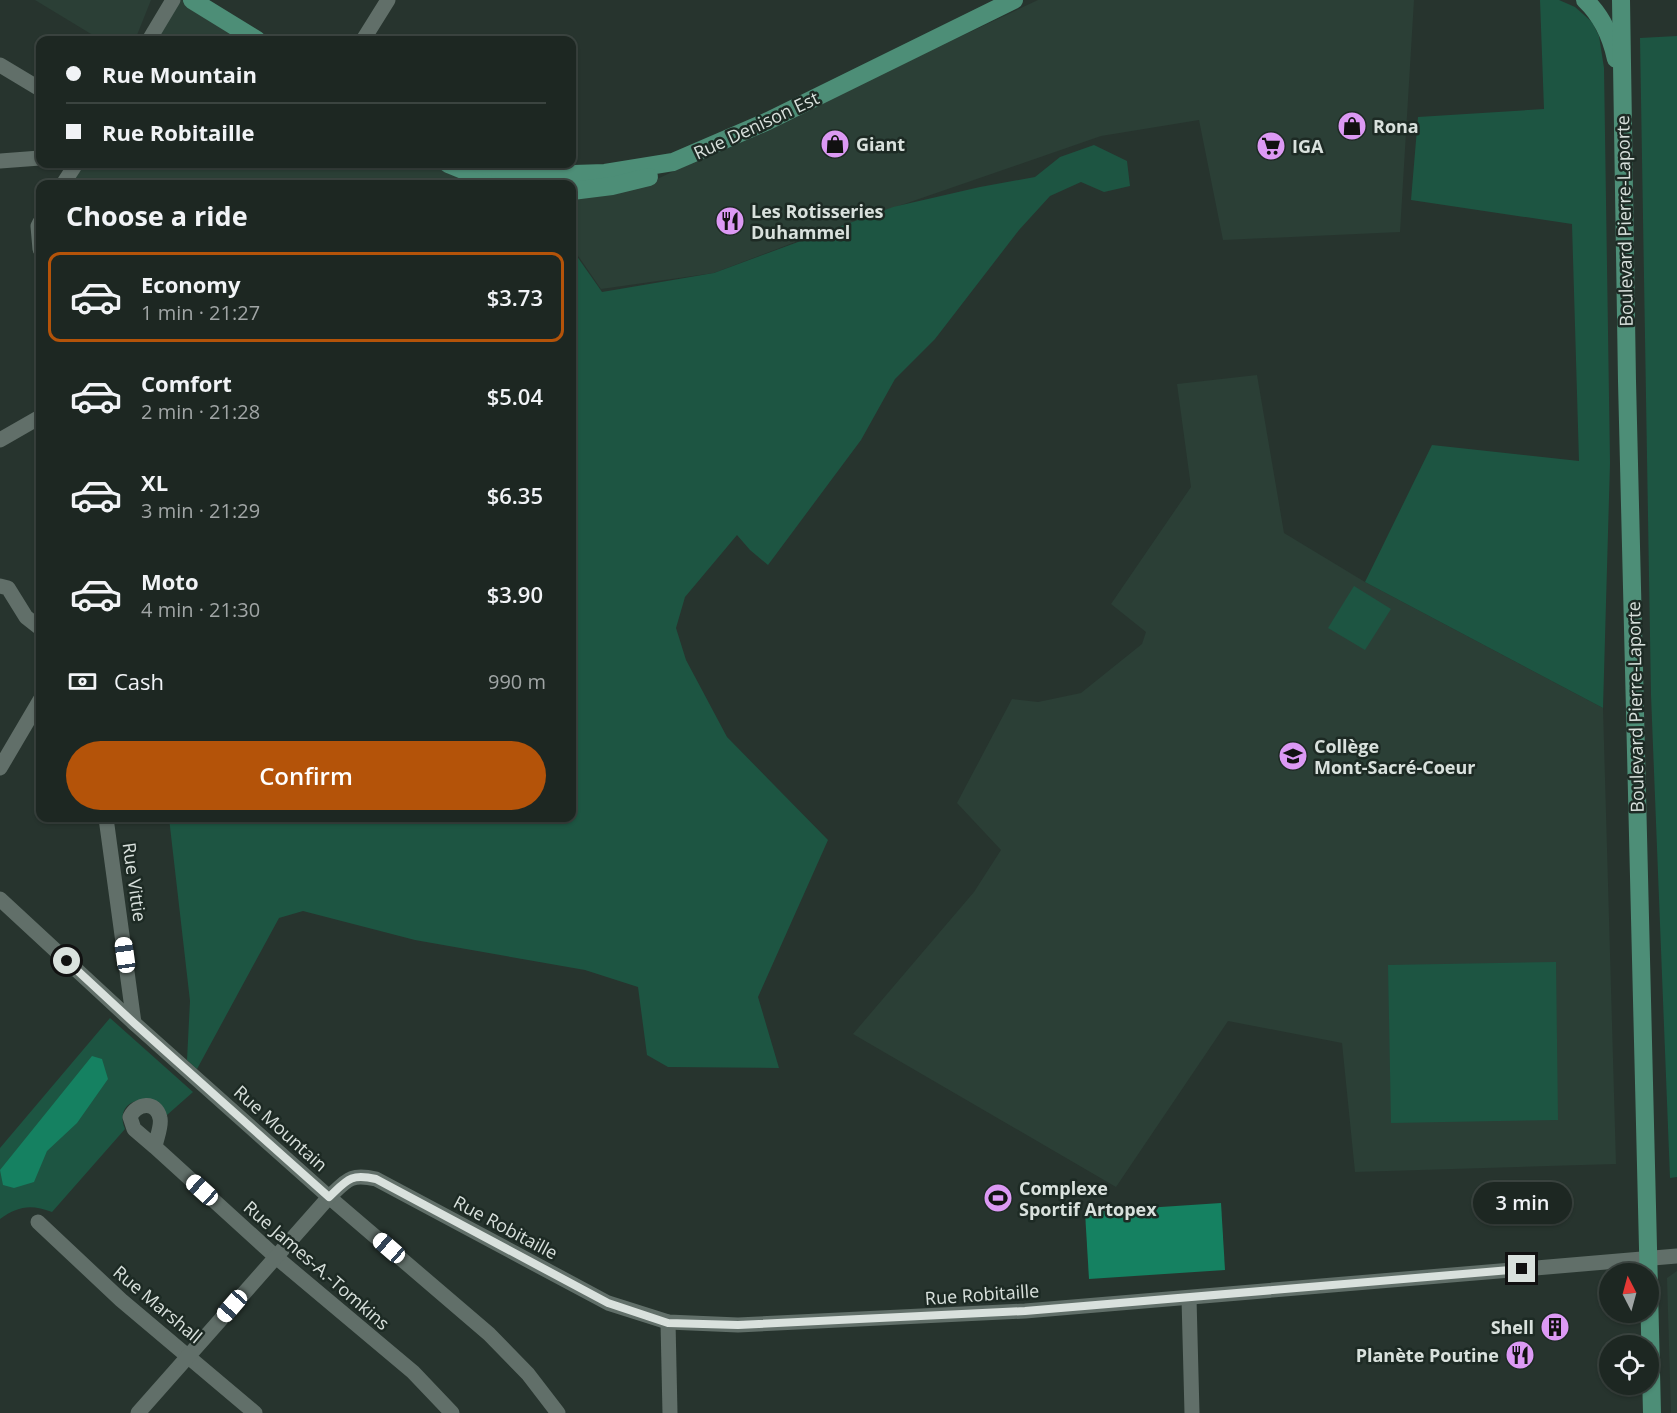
<!DOCTYPE html>
<html lang="en">
<head>
<meta charset="utf-8">
<style>
	:root { --surface:#1d2722; --page:#2a332f; --text:#f1f3f6; --muted:#a0a5a5; --line:#3b4440; --accent:#b45309 }
	body { margin:0; font-family:"Open Sans",sans-serif; background:var(--page); color:var(--text); height:100vh; display:flex; flex-direction:column; font-size:22px; white-space:nowrap }
	* { box-sizing:border-box; margin:0 }
	p { font-size:20px; color:var(--muted) }
	.icon { flex:none; width:33px; height:33px; fill:none; stroke:currentColor; stroke-width:2; stroke-linecap:round; stroke-linejoin:round }
	.map { position:relative; flex:1; overflow:hidden }
	.side { position:absolute; left:36px; top:180px; width:540px; height:642px; display:flex; flex-direction:column; background:var(--surface); border-radius:12px; box-shadow:0 2px 4px #0004,0 0 0 2px var(--line) }
	.side>* { flex:none }
	.guide { position:absolute; left:36px; top:36px; width:540px; height:132px; border-radius:12px; box-shadow:0 2px 4px #0004,0 0 0 2px var(--line); display:grid; align-content:center; height:132px; padding:0 30px; background:var(--surface) }
	.needle { width:39px; rotate:354deg }
	.buttons { position:absolute; left:1599px; top:1263px; display:grid; gap:12px }
	.buttons a { display:grid; place-items:center; width:60px; height:60px; border-radius:50%; background:var(--surface); box-shadow:0 2px 4px #0004,0 0 0 2px var(--line); font-size:30px }
	.end { position:absolute; width:27px; height:27px; margin:-14px; border:8px solid #d9e1dd; background:#111; box-shadow:0 0 0 3px #111 }
	.from { border-radius:50% }
	.bubble { position:absolute; height:42px; border-radius:21px; background:var(--surface); box-shadow:0 2px 4px #0004,0 0 0 2px var(--line); font-size:20px; font-weight:600; line-height:42px; text-align:center }
	.car { position:absolute; width:18px; height:36px; margin:-18px -9px; border-radius:8px; box-shadow:0 0 4px 2px #0007; background:linear-gradient(#fff 24%,#345 0 40%,#fff 0 76%,#345 0 86%,#fff 0) }
	.guide b { display:flex; align-items:center; gap:21px; height:57px; font-size:22px }
	.guide b+b { border-top:2px solid var(--line) }
	.guide i { width:15px; height:15px; background:var(--text) }
	ul { padding:0; list-style:none }
	li { display:flex; align-items:center; gap:18px; height:90px; margin:0 12px 9px; padding:0 18px; border:3px solid transparent; border-radius:12px }
	li div { flex:1 }
	li b { display:block; font-size:22px }
	li em { font-style:normal; font-weight:600 }
	li.selected { border-color:var(--accent) }
	li>.icon { width:54px; height:54px; stroke-width:1.5 }
	h2 { padding:0 30px; font-size:27px; line-height:72px }
	.pay { display:flex; align-items:center; gap:15px; height:66px; padding:0 30px; font-size:22px }
	.pay p { margin-inline-start:auto }
	.primary-button { display:flex; gap:12px; margin-top:auto; padding:12px 30px }
	.primary-button a { flex:1; height:69px; border-radius:36px; background:var(--accent); color:#fff; font-size:24px; font-weight:600; line-height:69px; text-align:center }
	.map>svg:first-child { display:block }
	.built { fill:#2b3f36 }
	.green { fill:#1d5542 }
	.water { fill:#158161 }
	.lines { fill:none; stroke-linecap:round; stroke-linejoin:round }
	.minor { stroke:#616f69; stroke-width:15 }
	.major { stroke:#4d8e77; stroke-width:18 }
	.route { stroke:#d9e1dd; stroke-width:8 }
	.labels { text-anchor:middle; dominant-baseline:central; stroke-width:5; stroke-linejoin:round; paint-order:stroke }
	.street-label { font-size:18px; fill:#d9e1dd; stroke:#1d2a24 }
	.poi-label { font-size:18px; font-weight:bold; fill:#d9e1dd; stroke:#1d2a24; text-anchor:start }
</style>
</head>
<body>
<div class="map">
<svg width="1677" height="1413" viewBox="0 0 1677 1413">
	<rect width="100%" height="100%" fill="#27342e"/>
	<g class="built">
		<path d="M35,0H151L135,40H101Z"/>
		<path d="M177,0H185L248,40H153Z"/>
		<path d="M1038,0H1414L1400,232L1223,240L1199,120L1101,136L803,239L714,273L601,289L572,247V194L655,180Z"/>
		<path d="M80,164H439L472,184H67Z"/>
		<path d="M1257,375L1284,533L1365,582L1603,708L1616,1164L1355,1172L1342,1043L1228,1021L1116,1187L853,1034L974,892L1001,850L957,803L1012,699L1038,702L1081,693L1142,644L1146,632L1111,604L1191,487L1177,384Z"/>
		<path d="M1677,1271V1413H1671L1667,1278Z"/>
	</g>
	<g class="green">
		<path d="M1540,0H1559L1575,7L1592,22L1599,36L1604,68L1610,463L1603,708L1365,582L1432,445L1579,461L1572,224L1411,200L1418,117L1544,109Z"/>
		<path d="M1677,36V1177L1670,1178L1651,695L1640,38Z"/>
		<path d="M1094,145L1127,161L1130,186L1104,192L1081,182L1050,196L1019,230L935,339L895,379L861,440L768,565L750,550L737,535L685,597L676,628L686,660L727,737L828,840L758,997L779,1068L668,1067L647,1055L638,987L585,970L415,940L303,911L279,918L197,1069L187,1060L190,1001L169,818H572V256L576,255L602,292L714,273L893,207L980,187L1035,177L1060,157Z"/>
		<path d="M1354,586L1391,609L1365,650L1328,628Z"/>
		<path d="M1556,962L1558,1120L1391,1123L1388,965Z"/>
		<path d="M110,1018L193,1092L167,1115L159,1102C138,1095 115,1104 125,1129L52,1212C31,1204 18,1206 0,1219V1148Z"/>
	</g>
	<g class="water">
		<path d="M92,1056L102,1059L108,1079L77,1123L47,1151L34,1182L14,1188L3,1185L0,1170Z"/>
		<path d="M1221,1203L1225,1270L1089,1279L1085,1212Z"/>
	</g>
	<g class="lines">
		<g class="minor">
			<path d="M149,40L173,0"/>
			<path d="M363,40L388,0"/>
			<path d="M0,65L40,89"/>
			<path d="M0,161L40,158"/>
			<path d="M63,184L76,164"/>
			<path d="M40,222L38,226L40,249"/>
			<path d="M0,440L40,417"/>
			<path d="M0,586L8,588L26,617L40,628"/>
			<path d="M0,768L40,700"/>
			<path d="M106,818L134,1023"/>
			<path d="M0,899L134,1023L329,1197L489,1334L528,1374L558,1413"/>
			<path d="M155,1147C156,1139 162,1126 160,1118C156,1100 137,1103 130,1117L134,1129L155,1147L276,1257L413,1372L452,1413"/>
			<path d="M38,1222L121,1300L255,1413"/>
			<path d="M1189,1298L1192,1413"/>
			<path d="M668,1322L670,1413"/>
			<path d="M138,1413L329,1197C347,1180 350,1173 376,1179L608,1303L668,1322L738,1325L1025,1311L1677,1256"/>
		</g>
		<g class="major">
			<path d="M192,0L257,40"/>
			<path d="M1585,0C1602,16 1611,36 1616,59"/>
			<path d="M1621,0L1627,381L1652,1413"/>
			<path d="M448,164L497,184"/>
			<path d="M479,164L514,172L542,175L605,173L673,162L768,121L1014,0"/>
			<path d="M572,191L612,186L649,177"/>
		</g>
	</g>
	<g class="lines">
		<path class="route" d="M67,961L134,1023L329,1197C347,1180 350,1173 376,1179L608,1303L668,1323L738,1325L1025,1311L1522,1269"/>
	</g>
	<defs>
		<g id="shop-disc" transform="scale(1.5)"><circle r="9.5" fill="#dc99f4" stroke="#1d2a24"/><path d="M-5-2.5h2.3a2.7 3.5 0 0 1 5.4 0H5L5.5 6h-11ZM-1.5-2.5h3a1.5 2.3 0 0 0-3 0Z" fill="#111"/></g>
		<g id="supermarket-disc" transform="scale(1.5)"><circle r="9.5" fill="#dc99f4" stroke="#1d2a24"/><path d="M-6-5.5h2.5l.6 2H6L4.5 2H-2.5L-4.4-4H-6ZM-1.5 3.2a1.3 1.3 0 1 0 .1 0ZM3 3.2a1.3 1.3 0 1 0 .1 0Z" fill="#111"/></g>
		<g id="restaurant-disc" transform="scale(1.5)"><circle r="9.5" fill="#dc99f4" stroke="#1d2a24"/><path d="M-5-6h1v4h1v-4h1v4h1v-4h1v5L-1.5 .5V6h-2V.5L-5-1ZM5-6V6H3V1.5H1.5Q1.5-4 5-6Z" fill="#111"/></g>
		<g id="school-disc" transform="scale(1.5)"><circle r="9.5" fill="#dc99f4" stroke="#1d2a24"/><path d="M0-5L7-2L0 1L-7-2ZM-4 1L0 2.5L4 1V4Q0 6-4 4Z" fill="#111"/></g>
		<g id="stadium-disc" transform="scale(1.5)"><circle r="9.5" fill="#dc99f4" stroke="#1d2a24"/><path d="M0-5a6.5 5 0 1 0 0 10a6.5 5 0 1 0 0-10ZM-3.5-1.8h7v3.6h-7Z" fill="#111"/></g>
		<g id="building-disc" transform="scale(1.5)"><circle r="9.5" fill="#dc99f4" stroke="#1d2a24"/><path d="M-4-6H4V6H1V3H-1V6H-4ZM-2.5-4.3h1.7v1.8h-1.7ZM.8-4.3h1.7v1.8H.8ZM-2.5-1h1.7V.8h-1.7ZM.8-1h1.7V.8H.8Z" fill="#111"/></g>
	</defs>
	<g fill-rule="evenodd">
		<use href="#shop-disc" x="1352" y="126"/>
		<use href="#shop-disc" x="835" y="144"/>
		<use href="#supermarket-disc" x="1271" y="146"/>
		<use href="#restaurant-disc" x="730" y="221"/>
		<use href="#school-disc" x="1293" y="756"/>
		<use href="#stadium-disc" x="998" y="1198"/>
		<use href="#building-disc" x="1555" y="1327"/>
		<use href="#restaurant-disc" x="1520" y="1355"/>
	</g>
	<g class="labels">
		<g class="street-label">
			<text transform="translate(756 125) rotate(-25)">Rue Denison Est</text>
			<text transform="translate(1624 221) rotate(-91)">Boulevard Pierre-Laporte</text>
			<text transform="translate(1635 707) rotate(-91)">Boulevard Pierre-Laporte</text>
			<text transform="translate(135 882) rotate(82)">Rue Vittie</text>
			<text transform="translate(281 1128) rotate(42)">Rue Mountain</text>
			<text transform="translate(506 1227) rotate(28)">Rue Robitaille</text>
			<text transform="translate(317 1265) rotate(41)">Rue James-A.-Tomkins</text>
			<text transform="translate(982 1294) rotate(-4)">Rue Robitaille</text>
			<text transform="translate(158 1304) rotate(40)">Rue Marshall</text>
		</g>
		<g class="poi-label">
			<text x="1373" y="126">Rona</text>
			<text x="856" y="144">Giant</text>
			<text x="1292" y="146">IGA</text>
			<text x="751" y="211">Les Rotisseries<tspan x="751" dy="21">Duhammel</tspan></text>
			<text x="1314" y="746">Collège<tspan x="1314" dy="21">Mont-Sacré-Coeur</tspan></text>
			<text x="1019" y="1188">Complexe<tspan x="1019" dy="21">Sportif Artopex</tspan></text>
			<text x="1534" y="1327" text-anchor="end">Shell</text>
			<text x="1499" y="1355" text-anchor="end">Planète Poutine</text>
		</g>
	</g>
</svg>
<div class="buttons">
<a><svg class="needle" viewBox="-14 -14 28 28"><path d="M0-13l5 13h-10z" fill="#e53935"/><path d="M0 13l5-13h-10z" fill="#a0a5a5"/></svg></a>
<a><svg class="icon" aria-label="locate" viewBox="0 0 24 24"><circle cx="12" cy="12" r="6"/><path d="M12 2v4M12 18v4M2 12h4M18 12h4"/></svg></a>
</div>
<i class="end from" style="left:67px;top:961px"></i>
<i class="end" style="left:1522px;top:1269px"></i>
<div class="bubble" style="left:1473px;top:1182px;width:99px">3 min</div>
<i class="car" style="left:125px;top:955px;rotate:352deg"></i>
<i class="car" style="left:202px;top:1190px;rotate:312deg"></i>
<i class="car" style="left:389px;top:1248px;rotate:311deg"></i>
<i class="car" style="left:232px;top:1306px;rotate:221deg"></i>
<div class="guide">
<b><i class="from"></i>Rue Mountain</b>
<b><i></i>Rue Robitaille</b>
</div>
<section class="side">
<h2>Choose a ride</h2>
<ul>
<li class="selected"><svg class="icon" aria-label="car" viewBox="0 0 24 24"><path d="M5 17H2v-5l4-1 3-4h7l3 4 3 1v5h-3M9 17h6M6 11h13"/><circle cx="7" cy="17" r="2"/><circle cx="17" cy="17" r="2"/></svg><div><b>Economy</b><p>1 min · 21:27</p></div><em>$3.73</em></li>
<li><svg class="icon" aria-label="car" viewBox="0 0 24 24"><path d="M5 17H2v-5l4-1 3-4h7l3 4 3 1v5h-3M9 17h6M6 11h13"/><circle cx="7" cy="17" r="2"/><circle cx="17" cy="17" r="2"/></svg><div><b>Comfort</b><p>2 min · 21:28</p></div><em>$5.04</em></li>
<li><svg class="icon" aria-label="car" viewBox="0 0 24 24"><path d="M5 17H2v-5l4-1 3-4h7l3 4 3 1v5h-3M9 17h6M6 11h13"/><circle cx="7" cy="17" r="2"/><circle cx="17" cy="17" r="2"/></svg><div><b>XL</b><p>3 min · 21:29</p></div><em>$6.35</em></li>
<li><svg class="icon" aria-label="car" viewBox="0 0 24 24"><path d="M5 17H2v-5l4-1 3-4h7l3 4 3 1v5h-3M9 17h6M6 11h13"/><circle cx="7" cy="17" r="2"/><circle cx="17" cy="17" r="2"/></svg><div><b>Moto</b><p>4 min · 21:30</p></div><em>$3.90</em></li>
</ul>
<div class="pay"><svg class="icon" aria-label="cash" viewBox="0 0 24 24"><path d="M3 7h18v10H3z"/><circle cx="12" cy="12" r="2"/></svg>Cash<p>990 m</p></div>
<div class="primary-button"><a>Confirm</a></div>
</section>
</div>
</body>
</html>
